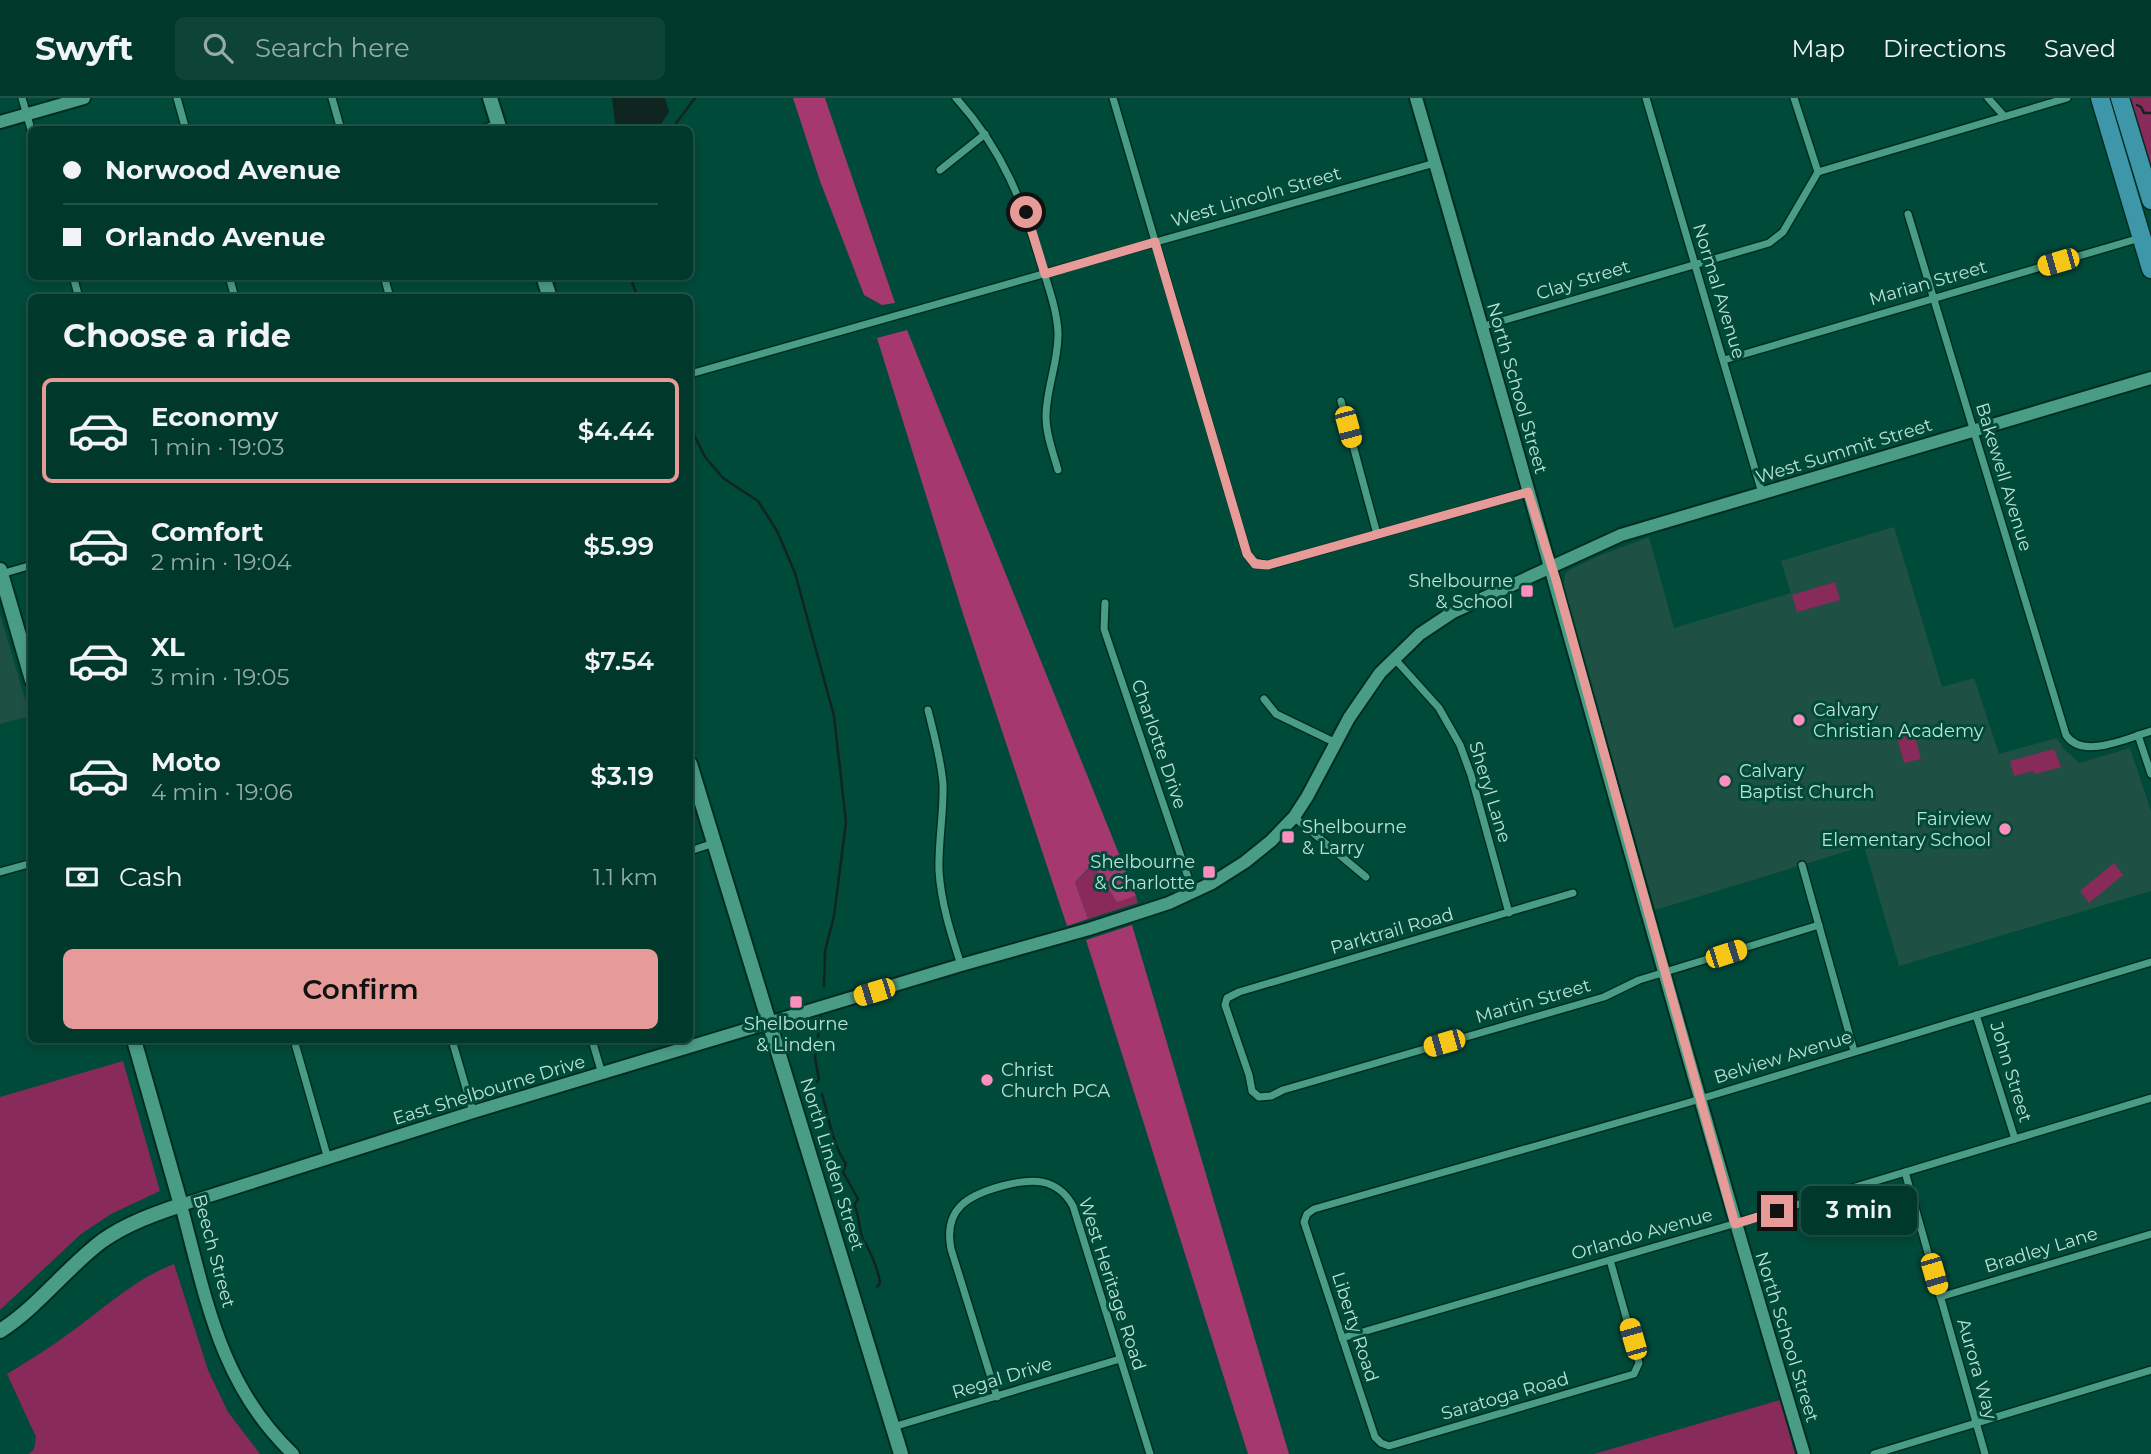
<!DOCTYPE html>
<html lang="en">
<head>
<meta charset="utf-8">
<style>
	:root { --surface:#00382c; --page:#0e4338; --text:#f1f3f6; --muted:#95aca9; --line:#225248; --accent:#e69b98 }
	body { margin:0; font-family:Montserrat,sans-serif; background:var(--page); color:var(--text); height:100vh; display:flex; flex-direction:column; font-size:26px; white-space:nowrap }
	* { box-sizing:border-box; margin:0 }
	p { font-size:23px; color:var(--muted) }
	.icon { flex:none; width:38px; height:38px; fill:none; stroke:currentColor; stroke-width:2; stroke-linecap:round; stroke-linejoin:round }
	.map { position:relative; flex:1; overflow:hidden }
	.sheet { position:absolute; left:28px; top:196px; width:665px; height:749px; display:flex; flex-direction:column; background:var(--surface); border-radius:10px; box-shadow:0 4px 10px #0003,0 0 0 2px var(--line) }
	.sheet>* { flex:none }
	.hud { position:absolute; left:28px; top:28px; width:665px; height:154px; border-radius:10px; box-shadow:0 4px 10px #0003,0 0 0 2px var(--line); display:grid; align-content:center; height:154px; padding:0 35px; background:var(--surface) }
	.end { position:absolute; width:32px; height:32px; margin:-16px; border:9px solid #e69b98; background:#111; box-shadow:0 0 0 4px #111 }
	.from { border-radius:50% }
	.bubble { position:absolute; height:49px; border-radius:10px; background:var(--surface); box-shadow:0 4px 10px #0003,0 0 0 2px var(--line); font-size:23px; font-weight:600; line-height:49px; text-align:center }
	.car { position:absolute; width:21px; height:42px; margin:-21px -10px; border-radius:9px; box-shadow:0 0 5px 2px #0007; background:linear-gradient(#f5c518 24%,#345 0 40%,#f5c518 0 76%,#345 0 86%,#f5c518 0) }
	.hud b { display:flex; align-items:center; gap:24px; height:66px; font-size:26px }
	.hud b+b { border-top:2px solid var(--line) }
	.hud i { width:18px; height:18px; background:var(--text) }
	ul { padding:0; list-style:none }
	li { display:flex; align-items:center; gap:21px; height:105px; margin:0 14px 10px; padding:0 21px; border:4px solid transparent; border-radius:10px }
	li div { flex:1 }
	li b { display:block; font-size:26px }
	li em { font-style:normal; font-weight:600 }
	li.current { border-color:var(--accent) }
	li>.icon { width:63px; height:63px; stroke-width:1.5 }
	h2 { padding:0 35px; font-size:32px; line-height:84px }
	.pay { display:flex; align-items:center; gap:18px; height:77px; padding:0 35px; font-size:26px }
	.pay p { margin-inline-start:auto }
	.button { display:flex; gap:14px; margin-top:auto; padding:14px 35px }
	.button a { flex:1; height:80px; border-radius:10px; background:var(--accent); color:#111; font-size:28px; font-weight:600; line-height:80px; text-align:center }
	header { display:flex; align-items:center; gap:42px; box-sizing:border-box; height:98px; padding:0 35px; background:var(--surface); border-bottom:2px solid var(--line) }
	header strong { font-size:33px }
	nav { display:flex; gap:38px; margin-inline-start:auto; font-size:24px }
	.search { width:490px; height:63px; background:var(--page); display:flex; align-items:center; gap:18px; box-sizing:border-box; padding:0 24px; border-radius:10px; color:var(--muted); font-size:26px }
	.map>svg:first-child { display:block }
	.built { fill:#1e5143 }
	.green { fill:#882a5a }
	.forest { fill:#a5386f }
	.water { fill:#10251f }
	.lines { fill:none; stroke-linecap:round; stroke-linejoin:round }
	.stream { stroke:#10251f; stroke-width:2.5 }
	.minor-casing { stroke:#002d22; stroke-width:10 }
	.tertiary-casing { stroke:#002d22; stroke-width:16 }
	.secondary-casing { stroke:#002d22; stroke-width:18 }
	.primary-casing { stroke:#002d22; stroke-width:21 }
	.minor { stroke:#4a9d85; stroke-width:7 }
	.tertiary { stroke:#4a9d85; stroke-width:12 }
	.secondary { stroke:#4a9d85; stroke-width:14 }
	.primary { stroke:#3d97a8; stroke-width:18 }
	.route { stroke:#e69b98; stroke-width:9 }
	.poi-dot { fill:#fd8ec0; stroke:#004a3a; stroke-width:2.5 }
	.labels { text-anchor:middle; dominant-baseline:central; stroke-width:6; stroke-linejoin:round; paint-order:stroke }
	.street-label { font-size:18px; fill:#bce2d5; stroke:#004a3a }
	.poi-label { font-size:18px; fill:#bce2d5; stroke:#004a3a; text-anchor:start }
</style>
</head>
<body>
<header>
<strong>Swyft</strong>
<div class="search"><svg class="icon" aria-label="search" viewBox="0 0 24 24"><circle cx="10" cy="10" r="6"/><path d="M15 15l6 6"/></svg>Search here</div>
<nav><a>Map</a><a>Directions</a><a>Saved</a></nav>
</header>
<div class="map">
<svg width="2151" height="1356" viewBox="0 0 2151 1356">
	<rect width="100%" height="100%" fill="#004a3a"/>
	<g class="built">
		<path d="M1894,429L1942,589L1974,580L1999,656L2057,640L2063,650L2079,665L2130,650L2151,713V793L1899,868L1864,748L1655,812L1564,486L1565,476L1569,472L1598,458L1649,439L1674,530L1791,495L1781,463Z"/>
		<path d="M0,516L30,618L0,626Z"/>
	</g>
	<g class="green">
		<path d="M2129,0H2151V69Z"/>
		<path d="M1835,484L1840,502L1797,514L1792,497Z"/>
		<path d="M1913,631L1921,661L1904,665L1896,636Z"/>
		<path d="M2054,651L2061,669L2035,676L2033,673L2014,678L2010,663Z"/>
		<path d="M2114,765L2123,777L2089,805L2080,793Z"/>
		<path d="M1090,770L1097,773L1117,803L1136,798L1138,805L1088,821L1075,784Z"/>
		<path d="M123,963L160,1093L111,1116L81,1136L0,1212V999Z"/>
		<path d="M174,1166L208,1272L228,1314L260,1356H29L34,1351L36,1339L7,1276C29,1262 51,1249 71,1234C104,1210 136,1180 174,1166Z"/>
		<path d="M1780,1302L1795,1356H1594Z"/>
	</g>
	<g class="forest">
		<path d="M793,0H825L895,205L882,207L864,197L820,83Z"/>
		<path d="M907,232L1136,798L1117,804L1097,773L1089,770L1075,784L1088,821L1067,828L963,516L877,240Z"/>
		<path d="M1132,827L1289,1356H1248L1086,842Z"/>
	</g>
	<path class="water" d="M612,0H665L669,14L658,31H616Z"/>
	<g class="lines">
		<g class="stream">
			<path d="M2137,7L2141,9L2144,15H2151"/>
			<path d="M671,32L695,0"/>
			<path d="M630,178L638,200"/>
			<path d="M690,329L705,359L723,380L758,403L777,433L795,475L834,618L846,724L834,818L825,853L824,888"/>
			<path d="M817,984L819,981L815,960L821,918"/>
			<path d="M822,996C829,1020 832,1045 846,1066L843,1074L858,1101L854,1107C860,1118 858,1130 863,1141C871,1155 878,1169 880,1185L877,1189"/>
		</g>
		<g class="minor-casing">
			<g id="minor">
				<path d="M22,0L32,35"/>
				<path d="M177,0L186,32"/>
				<path d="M332,0L341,32"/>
				<path d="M956,0C1003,52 1023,105 1043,171C1049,191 1057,213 1058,234C1059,263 1046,290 1046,319C1046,337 1053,354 1058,372"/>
				<path d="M1113,0L1247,456L1252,463L1268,467L1528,394"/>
				<path d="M1646,0L1762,395"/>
				<path d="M1794,0L1818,74"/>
				<path d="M1988,0L2004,18"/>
				<path d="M479,32L498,26"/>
				<path d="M940,72L985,36"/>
				<path d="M1908,116L2066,637C2082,662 2128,640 2151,633"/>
				<path d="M73,178L79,200"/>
				<path d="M229,178L235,200"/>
				<path d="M384,178L390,200"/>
				<path d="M1481,229L1769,145L1783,134L1818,74L2067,0"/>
				<path d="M1724,262L2140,140"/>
				<path d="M690,276L1435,65"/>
				<path d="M1341,303L1377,436"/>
				<path d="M1,476L32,467"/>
				<path d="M1105,505L1104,531L1193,794"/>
				<path d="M1394,560L1439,610L1460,647L1471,677L1509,815"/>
				<path d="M1264,601L1276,616L1336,645"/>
				<path d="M928,612C934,637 941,661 943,686C944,715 938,744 939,773C941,805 951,836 961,867"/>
				<path d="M2138,637L2151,676"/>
				<path d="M1294,719L1366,779"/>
				<path d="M690,753L714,745"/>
				<path d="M1802,767L1854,953"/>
				<path d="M0,774L32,765"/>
				<path d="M1573,795L1239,894L1227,900L1225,907L1249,977L1252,993L1259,999L1271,998L1283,992L1604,899L1639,882L1819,827"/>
				<path d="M1976,917L2015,1041"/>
				<path d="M294,942L328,1061"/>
				<path d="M452,942L473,1014"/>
				<path d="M592,942L602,976"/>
				<path d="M1905,1074L1985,1356"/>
				<path d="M1610,1162L1639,1265L1634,1276L1389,1348L1381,1345L1375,1339L1304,1124L1307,1116L1314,1111L1687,1005L2151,864"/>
				<path d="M1940,1199L2151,1136"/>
				<path d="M1342,1240L1723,1129L2151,1000"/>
				<path d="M997,1299L951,1151C943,1110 969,1097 1002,1088C1031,1080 1057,1079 1073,1108L1150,1356"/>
				<path d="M893,1329L1120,1261"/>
				<path d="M1874,1356L2151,1272"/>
			</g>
		</g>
		<g class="tertiary-casing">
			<g id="tertiary">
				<path d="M1416,0C1548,451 1669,906 1804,1356"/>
				<path d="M0,24L84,0"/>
				<path d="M293,1356C220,1287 206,1200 181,1107L473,1014L961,867L1089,831L1169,805L1212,785L1245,764L1271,743L1294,719L1307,699L1349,620L1380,575L1420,536L1453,514L1621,437L2151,280"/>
			</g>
		</g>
		<g class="secondary-casing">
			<g id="secondary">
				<path d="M490,0L500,32"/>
				<path d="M543,178L550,200"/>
				<path d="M0,472L32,582"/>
				<path d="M690,666L901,1356"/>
				<path d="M0,1233C39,1208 66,1170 102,1143C126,1126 154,1116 181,1107L134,942"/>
			</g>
		</g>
		<g class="primary-casing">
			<g id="primary">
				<path d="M2100,0L2151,171"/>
				<path d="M2120,0L2151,102"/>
			</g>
		</g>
		<use href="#minor" class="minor"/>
		<use href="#tertiary" class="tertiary"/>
		<use href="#secondary" class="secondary"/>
		<use href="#primary" class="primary"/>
	</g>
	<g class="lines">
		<path class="route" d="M1026,114L1045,176L1155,144L1247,456L1255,466L1268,467L1528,394L1556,482L1735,1126L1777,1113"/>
	</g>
	<g class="poi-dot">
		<rect x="1520" y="486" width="14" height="14" rx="3.5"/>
		<circle cx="1799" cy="622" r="7"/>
		<circle cx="1725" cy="683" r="7"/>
		<circle cx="2005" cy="731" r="7"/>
		<rect x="1281" y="732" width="14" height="14" rx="3.5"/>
		<rect x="1202" y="767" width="14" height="14" rx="3.5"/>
		<rect x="789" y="897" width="14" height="14" rx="3.5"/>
		<circle cx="987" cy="982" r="7"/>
	</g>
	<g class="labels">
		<g class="street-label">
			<text transform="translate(1256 99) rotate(-16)">West Lincoln Street</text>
			<text transform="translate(1583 182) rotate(-17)">Clay Street</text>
			<text transform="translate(1928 185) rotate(-16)">Marian Street</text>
			<text transform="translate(1719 193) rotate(73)">Normal Avenue</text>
			<text transform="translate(1517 290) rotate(74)">North School Street</text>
			<text transform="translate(1844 353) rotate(-17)">West Summit Street</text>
			<text transform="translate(2004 379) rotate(73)">Bakewell Avenue</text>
			<text transform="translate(1159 646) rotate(71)">Charlotte Drive</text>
			<text transform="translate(1490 694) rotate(73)">Sheryl Lane</text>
			<text transform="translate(1392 833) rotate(-16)">Parktrail Road</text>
			<text transform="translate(1533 903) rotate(-16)">Martin Street</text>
			<text transform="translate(1783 959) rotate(-17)">Belview Avenue</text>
			<text transform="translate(2011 974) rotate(73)">John Street</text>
			<text transform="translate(489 992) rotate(-17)">East Shelbourne Drive</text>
			<text transform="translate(832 1066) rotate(73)">North Linden Street</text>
			<text transform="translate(1642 1136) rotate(-16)">Orlando Avenue</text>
			<text transform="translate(2041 1152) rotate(-17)">Bradley Lane</text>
			<text transform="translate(214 1153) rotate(75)">Beech Street</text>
			<text transform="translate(1112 1186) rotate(72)">West Heritage Road</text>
			<text transform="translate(1355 1229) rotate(72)">Liberty Road</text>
			<text transform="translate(1787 1239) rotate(73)">North School Street</text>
			<text transform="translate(1977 1271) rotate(74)">Aurora Way</text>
			<text transform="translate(1002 1280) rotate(-17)">Regal Drive</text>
			<text transform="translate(1505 1298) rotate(-16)">Saratoga Road</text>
		</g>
		<g class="poi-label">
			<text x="1513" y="483" text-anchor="end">Shelbourne<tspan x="1513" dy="21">&amp; School</tspan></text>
			<text x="1813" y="612">Calvary<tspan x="1813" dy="21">Christian Academy</tspan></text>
			<text x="1739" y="673">Calvary<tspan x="1739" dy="21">Baptist Church</tspan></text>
			<text x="1991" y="721" text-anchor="end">Fairview<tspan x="1991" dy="21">Elementary School</tspan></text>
			<text x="1302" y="729">Shelbourne<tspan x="1302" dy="21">&amp; Larry</tspan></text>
			<text x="1195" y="764" text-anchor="end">Shelbourne<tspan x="1195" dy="21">&amp; Charlotte</tspan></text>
			<text x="796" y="926" text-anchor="middle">Shelbourne<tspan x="796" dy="21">&amp; Linden</tspan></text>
			<text x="1001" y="972">Christ<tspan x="1001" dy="21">Church PCA</tspan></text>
		</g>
	</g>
</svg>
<i class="end from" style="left:1026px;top:114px"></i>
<i class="end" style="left:1777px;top:1113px"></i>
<div class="bubble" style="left:1801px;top:1088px;width:116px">3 min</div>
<i class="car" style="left:2058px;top:164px;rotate:254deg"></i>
<i class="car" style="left:1348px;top:329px;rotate:165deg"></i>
<i class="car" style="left:1726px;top:856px;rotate:72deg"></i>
<i class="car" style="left:874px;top:894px;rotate:253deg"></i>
<i class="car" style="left:1444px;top:945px;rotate:254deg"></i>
<i class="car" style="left:1934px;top:1176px;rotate:164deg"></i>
<i class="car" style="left:1633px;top:1241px;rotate:344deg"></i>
<div class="hud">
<b><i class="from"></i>Norwood Avenue</b>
<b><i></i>Orlando Avenue</b>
</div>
<section class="sheet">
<h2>Choose a ride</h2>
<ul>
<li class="current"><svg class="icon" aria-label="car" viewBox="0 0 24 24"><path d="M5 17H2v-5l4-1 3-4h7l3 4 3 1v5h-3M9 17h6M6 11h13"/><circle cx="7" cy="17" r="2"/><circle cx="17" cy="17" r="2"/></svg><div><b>Economy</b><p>1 min · 19:03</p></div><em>$4.44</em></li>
<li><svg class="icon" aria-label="car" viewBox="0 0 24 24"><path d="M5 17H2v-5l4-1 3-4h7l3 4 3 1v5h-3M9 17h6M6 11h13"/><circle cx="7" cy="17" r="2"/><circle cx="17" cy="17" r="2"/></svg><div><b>Comfort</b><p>2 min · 19:04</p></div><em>$5.99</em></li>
<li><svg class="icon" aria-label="car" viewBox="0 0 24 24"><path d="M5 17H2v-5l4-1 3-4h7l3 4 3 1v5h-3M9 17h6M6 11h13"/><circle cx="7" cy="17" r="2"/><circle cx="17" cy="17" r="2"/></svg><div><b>XL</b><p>3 min · 19:05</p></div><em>$7.54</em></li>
<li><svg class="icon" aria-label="car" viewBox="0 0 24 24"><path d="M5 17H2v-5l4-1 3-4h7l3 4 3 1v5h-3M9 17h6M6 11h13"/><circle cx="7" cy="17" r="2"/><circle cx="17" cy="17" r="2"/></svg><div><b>Moto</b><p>4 min · 19:06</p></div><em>$3.19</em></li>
</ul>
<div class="pay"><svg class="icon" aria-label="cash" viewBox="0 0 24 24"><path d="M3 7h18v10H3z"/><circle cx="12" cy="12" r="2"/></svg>Cash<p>1.1 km</p></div>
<div class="button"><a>Confirm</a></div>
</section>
</div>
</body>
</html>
